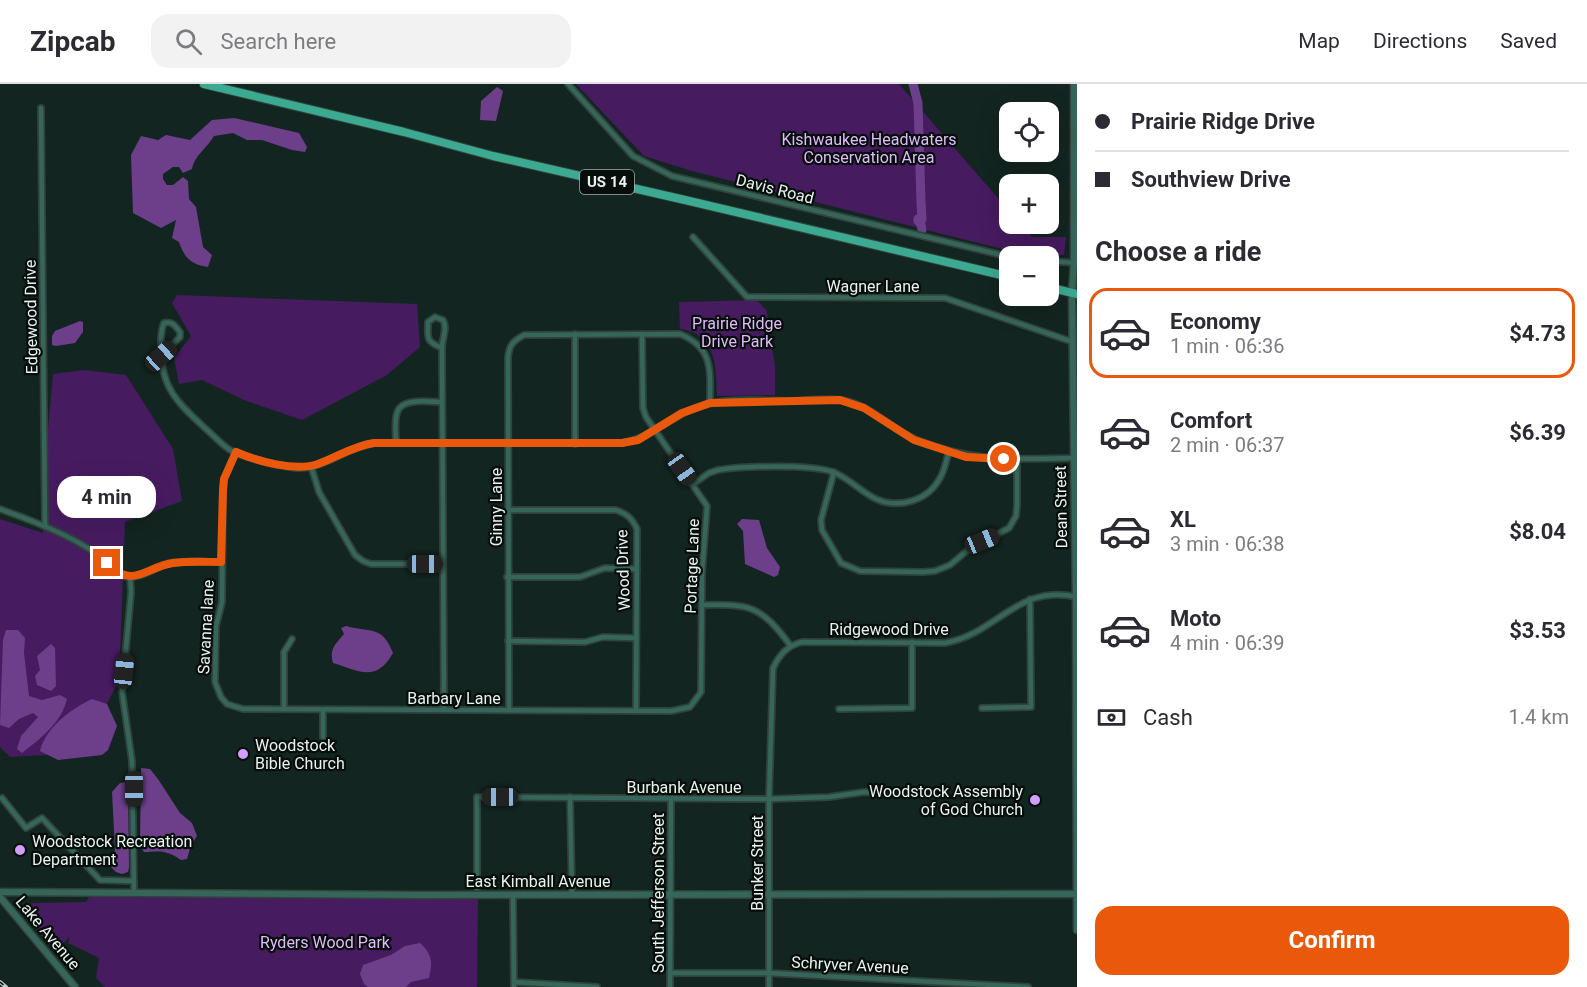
<!DOCTYPE html>
<html lang="en">
<head>
<meta charset="utf-8">
<style>
	:root { --surface:#fff; --page:#f2f2f3; --text:#2b2b33; --muted:#7c7c81; --line:#e1e1e2; --accent:#ea580c }
	body { margin:0; font-family:Roboto,sans-serif; background:var(--page); color:var(--text); height:100vh; display:flex; flex-direction:column; font-size:22px; white-space:nowrap }
	* { box-sizing:border-box; margin:0 }
	p { font-size:20px; color:var(--muted) }
	.icon { flex:none; width:33px; height:33px; fill:none; stroke:currentColor; stroke-width:2; stroke-linecap:round; stroke-linejoin:round }
	.map { position:relative; flex:1; overflow:hidden }
	.panel { display:flex; flex-direction:column; background:var(--surface); width:510px }
	.panel>* { flex:none }
	.top-card { display:grid; align-content:center; height:132px; padding:0 18px; background:var(--surface) }
	.controls { position:absolute; left:999px; top:18px; display:grid; gap:12px }
	.controls a { display:grid; place-items:center; width:60px; height:60px; border-radius:12px; background:var(--surface); box-shadow:0 6px 24px #0002; font-size:30px }
	.end { position:absolute; width:27px; height:27px; margin:-14px; border:8px solid #ea580c; background:#fff; box-shadow:0 0 0 3px #fff }
	.from { border-radius:50% }
	.bubble { position:absolute; height:42px; border-radius:18px; background:var(--surface); box-shadow:0 6px 24px #0002; font-size:20px; font-weight:700; line-height:42px; text-align:center }
	.car { position:absolute; width:18px; height:36px; margin:-18px -9px; border-radius:8px; box-shadow:0 0 4px 2px #0007; background:linear-gradient(#222 24%,#8ab4d8 0 40%,#222 0 76%,#8ab4d8 0 86%,#222 0) }
	.top-card b { display:flex; align-items:center; gap:21px; height:57px; font-size:22px }
	.top-card b+b { border-top:2px solid var(--line) }
	.top-card i { width:15px; height:15px; background:var(--text) }
	ul { padding:0; list-style:none }
	li { display:flex; align-items:center; gap:18px; height:90px; margin:0 12px 9px; padding:0 6px; border:3px solid transparent; border-radius:18px }
	li div { flex:1 }
	li b { display:block; font-size:22px }
	li em { font-style:normal; font-weight:700 }
	li.active { border-color:var(--accent) }
	li>.icon { width:54px; height:54px; stroke-width:1.5 }
	h2 { padding:0 18px; font-size:27px; line-height:72px }
	.pay { display:flex; align-items:center; gap:15px; height:66px; padding:0 18px; font-size:22px }
	.pay p { margin-inline-start:auto }
	.action { display:flex; gap:12px; margin-top:auto; padding:12px 18px }
	.action a { flex:1; height:69px; border-radius:18px; background:var(--accent); color:#fff; font-size:24px; font-weight:700; line-height:69px; text-align:center }
	header { display:flex; align-items:center; gap:36px; box-sizing:border-box; height:84px; padding:0 30px; background:var(--surface); border-bottom:2px solid var(--line) }
	header strong { font-size:28px }
	nav { display:flex; gap:33px; margin-inline-start:auto; font-size:21px }
	.search { width:420px; height:54px; background:var(--page); display:flex; align-items:center; gap:15px; box-sizing:border-box; padding:0 21px; border-radius:18px; color:var(--muted); font-size:22px }
	main { display:flex; flex:1; min-height:0 }
	.map>svg:first-child { display:block }
	.green { fill:#471b60 }
	.water { fill:#6d3f8b }
	.lines { fill:none; stroke-linecap:round; stroke-linejoin:round }
	.river { stroke:#6d3f8b; stroke-width:9 }
	.minor-casing { stroke:#31423d; stroke-width:8 }
	.tertiary-casing { stroke:#31423d; stroke-width:9 }
	.primary-casing { stroke:#31423d; stroke-width:10 }
	.minor { stroke:#366659; stroke-width:4.5 }
	.tertiary { stroke:#366659; stroke-width:6 }
	.primary { stroke:#3baa90; stroke-width:8 }
	.rail-casing { stroke:#bcc9c5; stroke-width:4 }
	.rail { stroke:#060d0a; stroke-width:1.5; stroke-dasharray:4.5; stroke-linecap:butt }
	.route { stroke:#ea580c; stroke-width:8 }
	.poi-dot { fill:#d49cfb; stroke:#060d0a; stroke-width:2 }
	.labels { text-anchor:middle; dominant-baseline:central; stroke-width:4.5; stroke-linejoin:round; paint-order:stroke }
	.shield { fill:#060d0a; stroke:#a4aeab; stroke-width:1.5 }
	.shield-label { font-size:15px; font-weight:bold; fill:#e8f3f0 }
	.park-label { font-size:16px; fill:#dfbbfa; stroke:#060d0a }
	.street-label { font-size:16px; fill:#e8f3f0; stroke:#060d0a }
	.poi-label { font-size:16px; fill:#e8f3f0; stroke:#060d0a; text-anchor:start }
</style>
</head>
<body>
<header>
<strong>Zipcab</strong>
<div class="search"><svg class="icon" aria-label="search" viewBox="0 0 24 24"><circle cx="10" cy="10" r="6"/><path d="M15 15l6 6"/></svg>Search here</div>
<nav><a>Map</a><a>Directions</a><a>Saved</a></nav>
</header>
<main>
<div class="map">
<svg width="1077" height="903" viewBox="0 0 1077 903">
	<rect width="100%" height="100%" fill="#132520"/>
	<g class="green">
		<path d="M576,0H899L1009,127L1010,140H1020L1032,153H1066L1064,171H1026L692,87L644,72Z"/>
		<path d="M177,211L417,220L420,263L387,291L302,336L244,316L202,296L179,300L174,274L191,252L172,219Z"/>
		<path d="M757,216L767,227L768,245L775,280V311L717,312C716,284 717,249 680,245L679,218Z"/>
		<path d="M85,286L126,291L173,365L182,417L125,438L119,597L80,669L10,673L0,663V435L43,449L48,345L53,290Z"/>
		<path d="M89,813L478,814L477,903H105L96,894L99,874L68,859L70,852C67,856 64,860 58,860C46,861 26,833 26,821L33,819L86,818Z"/>
	</g>
	<g class="water">
		<path d="M497,3L503,7L496,37L480,36L481,17Z"/>
		<path d="M234,34L299,49L307,63L305,68L292,66L262,56H247L233,49L214,52C207,64 194,72 192,85L183,89L179,83H173L163,90V95L167,101H173L183,93L188,97L189,115L196,123L203,163L212,171L208,183C192,181 184,174 179,158L172,154L176,136L161,144L133,129L131,71L141,52L158,56L166,51L190,56L212,36Z"/>
		<path d="M80,237L83,238V248L75,259L56,262L52,261V252L55,247Z"/>
		<path d="M742,435L759,436L767,464L780,483L778,491L774,493L745,480L743,447L737,440Z"/>
		<path d="M346,542C372,549 382,541 393,569C376,599 360,587 333,579C329,564 336,560 344,550L341,544Z"/>
		<path d="M6,546H18L25,554L24,569L29,612L42,616L60,611L67,615C62,638 40,655 22,669L17,665L21,652L38,633L33,629L19,635L9,644L0,641L3,556Z"/>
		<path d="M51,560L55,564L56,602L51,607L37,601L35,592L40,586L37,572Z"/>
		<path d="M92,615L107,620L117,642L108,666L102,671L58,676L40,667C45,644 72,624 92,615Z"/>
		<path d="M141,684L150,685L158,695L180,729L192,739L197,752L191,761L187,775L181,776C167,766 161,767 144,768L140,761Z"/>
		<path d="M126,698L128,701L129,783L128,788L122,790L116,788L111,783L115,765L112,708L120,699Z"/>
		<path d="M420,859C432,870 433,878 429,894L411,898L406,903H368L364,900L360,890L363,881L391,871L405,862Z"/>
	</g>
	<g class="lines">
		<path class="river" d="M913,0L918,19L921,118L922,135H918V137L921,140L922,146"/>
		<g class="minor-casing">
			<g id="minor">
				<path d="M568,0L633,72L672,92L1010,173"/>
				<path d="M41,24L45,442"/>
				<path d="M693,153L747,213L945,214L1073,258"/>
				<path d="M1048,177L1077,179"/>
				<path d="M575,250V360"/>
				<path d="M442,264C425,257 428,254 428,238L435,233L443,236C448,245 442,254 442,264L444,626"/>
				<path d="M161,272L180,253V248C175,242 173,237 164,239C160,247 161,256 161,265C161,305 179,320 206,345C214,352 222,361 230,366C243,373 282,383 297,384C324,385 347,363 374,359H622C650,354 669,334 695,324C725,312 763,317 795,317C810,316 826,314 841,316C870,320 890,345 917,356C973,379 1015,375 1073,374"/>
				<path d="M396,359C396,350 394,338 397,329C401,313 430,318 442,318"/>
				<path d="M236,368L224,395L223,406L222,518L216,542L215,598L221,613L227,620L243,625L671,627L690,623L701,608L702,489L707,422L646,333L643,324L642,250"/>
				<path d="M311,382L319,408L355,471L363,477L371,480H443"/>
				<path d="M834,388L821,436L822,446L841,479L860,487L923,488L935,487L950,481L969,465L1009,444L1016,432L1017,421V375"/>
				<path d="M693,400L709,389L718,386C744,382 810,380 833,388C849,394 861,408 876,415C899,425 928,417 940,394C945,386 946,376 949,368"/>
				<path d="M0,425C33,437 68,450 97,470C109,477 115,493 131,493C144,493 157,482 170,479C187,476 205,478 221,478"/>
				<path d="M508,426H616C627,430 632,434 637,445L636,627"/>
				<path d="M130,493L131,506"/>
				<path d="M507,493H580L605,484L637,485"/>
				<path d="M131,509L122,608L132,677L134,809"/>
				<path d="M703,521C751,520 761,522 790,561"/>
				<path d="M508,557L585,558L603,553L636,554"/>
				<path d="M982,624L1031,623L1030,515"/>
				<path d="M284,625V568L292,555"/>
				<path d="M509,625L508,274C509,261 513,257 524,251L680,250C714,264 710,287 710,319"/>
				<path d="M839,625L912,624V558"/>
				<path d="M323,653V626"/>
				<path d="M570,713L572,810"/>
				<path d="M2,714L26,744L42,734L100,796L134,797"/>
				<path d="M477,804V713L769,715L829,713L864,708L891,709"/>
				<path d="M513,811L514,903"/>
				<path d="M670,889H769L1028,903"/>
				<path d="M514,898L597,903"/>
				<path d="M670,903L671,715"/>
				<path d="M769,903V715L773,584C780,570 787,562 802,558L945,559C997,550 1018,499 1077,513"/>
			</g>
		</g>
		<g class="tertiary-casing">
			<g id="tertiary">
				<path d="M1074,0V178L1072,208L1076,519L1077,846"/>
				<path d="M0,808L422,811L1077,810"/>
				<path d="M0,813L75,903"/>
			</g>
		</g>
		<g class="primary-casing">
			<g id="primary">
				<path d="M204,0L404,48L493,72L685,116L1010,193"/>
				<path d="M1048,203L1077,210"/>
			</g>
		</g>
		<use href="#minor" class="minor"/>
		<use href="#tertiary" class="tertiary"/>
		<use href="#primary" class="primary"/>
		<g class="rail-casing">
			<path id="rail" d="M0,898L6,903"/>
		</g>
		<use href="#rail" class="rail"/>
	</g>
	<g class="lines">
		<path class="route" d="M107,479C133,506 145,483 173,479C189,477 205,478 221,478L223,406L224,395L236,368C257,377 295,388 318,380C337,373 353,362 374,359H622L638,356L682,329L710,319L840,316L864,324L914,356L966,373L1004,375"/>
	</g>
	<g class="poi-dot">
		<circle cx="243" cy="670" r="6"/>
		<circle cx="1035" cy="716" r="6"/>
		<circle cx="20" cy="766" r="6"/>
	</g>
	<g class="labels">
		<rect class="shield" x="580" y="86" width="54" height="24" rx="4.5"/>
		<g class="shield-label">
			<text x="607" y="98">US 14</text>
		</g>
		<g class="park-label">
			<text x="869" y="55">Kishwaukee Headwaters<tspan x="869" dy="18">Conservation Area</tspan></text>
			<text x="737" y="239">Prairie Ridge<tspan x="737" dy="18">Drive Park</tspan></text>
			<text x="325" y="858">Ryders Wood Park</text>
		</g>
		<g class="street-label">
			<text transform="translate(775 105) rotate(14)">Davis Road</text>
			<text x="873" y="202">Wagner Lane</text>
			<text transform="translate(31 233) rotate(-91)">Edgewood Drive</text>
			<text transform="translate(496 423) rotate(-90)">Ginny Lane</text>
			<text transform="translate(1061 423) rotate(-91)">Dean Street</text>
			<text transform="translate(692 482) rotate(-88)">Portage Lane</text>
			<text transform="translate(623 486) rotate(-92)">Wood Drive</text>
			<text transform="translate(206 543) rotate(-87)">Savanna lane</text>
			<text x="889" y="545">Ridgewood Drive</text>
			<text x="454" y="614">Barbary Lane</text>
			<text x="684" y="703">Burbank Avenue</text>
			<text transform="translate(757 779) rotate(-90)">Bunker Street</text>
			<text x="538" y="797">East Kimball Avenue</text>
			<text transform="translate(658 809) rotate(-90)">South Jefferson Street</text>
			<text transform="translate(48 849) rotate(50)">Lake Avenue</text>
			<text transform="translate(850 881) rotate(3)">Schryver Avenue</text>
		</g>
		<g class="poi-label">
			<text x="255" y="661">Woodstock<tspan x="255" dy="18">Bible Church</tspan></text>
			<text x="1023" y="707" text-anchor="end">Woodstock Assembly<tspan x="1023" dy="18">of God Church</tspan></text>
			<text x="32" y="757">Woodstock Recreation<tspan x="32" dy="18">Department</tspan></text>
		</g>
	</g>
</svg>
<div class="controls">
<a><svg class="icon" aria-label="locate" viewBox="0 0 24 24"><circle cx="12" cy="12" r="6"/><path d="M12 2v4M12 18v4M2 12h4M18 12h4"/></svg></a>
<a>+</a>
<a>−</a>
</div>
<i class="end from" style="left:1004px;top:375px"></i>
<i class="end" style="left:107px;top:479px"></i>
<div class="bubble" style="left:57px;top:392px;width:99px">4 min</div>
<i class="car" style="left:161px;top:272px;rotate:48deg"></i>
<i class="car" style="left:682px;top:385px;rotate:145deg"></i>
<i class="car" style="left:982px;top:457px;rotate:68deg"></i>
<i class="car" style="left:425px;top:480px;rotate:90deg"></i>
<i class="car" style="left:124px;top:587px;rotate:6deg"></i>
<i class="car" style="left:134px;top:705px;rotate:180deg"></i>
<i class="car" style="left:500px;top:713px;rotate:270deg"></i>
</div>
<section class="panel">
<div class="top-card">
<b><i class="from"></i>Prairie Ridge Drive</b>
<b><i></i>Southview Drive</b>
</div>
<h2>Choose a ride</h2>
<ul>
<li class="active"><svg class="icon" aria-label="car" viewBox="0 0 24 24"><path d="M5 17H2v-5l4-1 3-4h7l3 4 3 1v5h-3M9 17h6M6 11h13"/><circle cx="7" cy="17" r="2"/><circle cx="17" cy="17" r="2"/></svg><div><b>Economy</b><p>1 min · 06:36</p></div><em>$4.73</em></li>
<li><svg class="icon" aria-label="car" viewBox="0 0 24 24"><path d="M5 17H2v-5l4-1 3-4h7l3 4 3 1v5h-3M9 17h6M6 11h13"/><circle cx="7" cy="17" r="2"/><circle cx="17" cy="17" r="2"/></svg><div><b>Comfort</b><p>2 min · 06:37</p></div><em>$6.39</em></li>
<li><svg class="icon" aria-label="car" viewBox="0 0 24 24"><path d="M5 17H2v-5l4-1 3-4h7l3 4 3 1v5h-3M9 17h6M6 11h13"/><circle cx="7" cy="17" r="2"/><circle cx="17" cy="17" r="2"/></svg><div><b>XL</b><p>3 min · 06:38</p></div><em>$8.04</em></li>
<li><svg class="icon" aria-label="car" viewBox="0 0 24 24"><path d="M5 17H2v-5l4-1 3-4h7l3 4 3 1v5h-3M9 17h6M6 11h13"/><circle cx="7" cy="17" r="2"/><circle cx="17" cy="17" r="2"/></svg><div><b>Moto</b><p>4 min · 06:39</p></div><em>$3.53</em></li>
</ul>
<div class="pay"><svg class="icon" aria-label="cash" viewBox="0 0 24 24"><path d="M3 7h18v10H3z"/><circle cx="12" cy="12" r="2"/></svg>Cash<p>1.4 km</p></div>
<div class="action"><a>Confirm</a></div>
</section>
</main>
</body>
</html>
